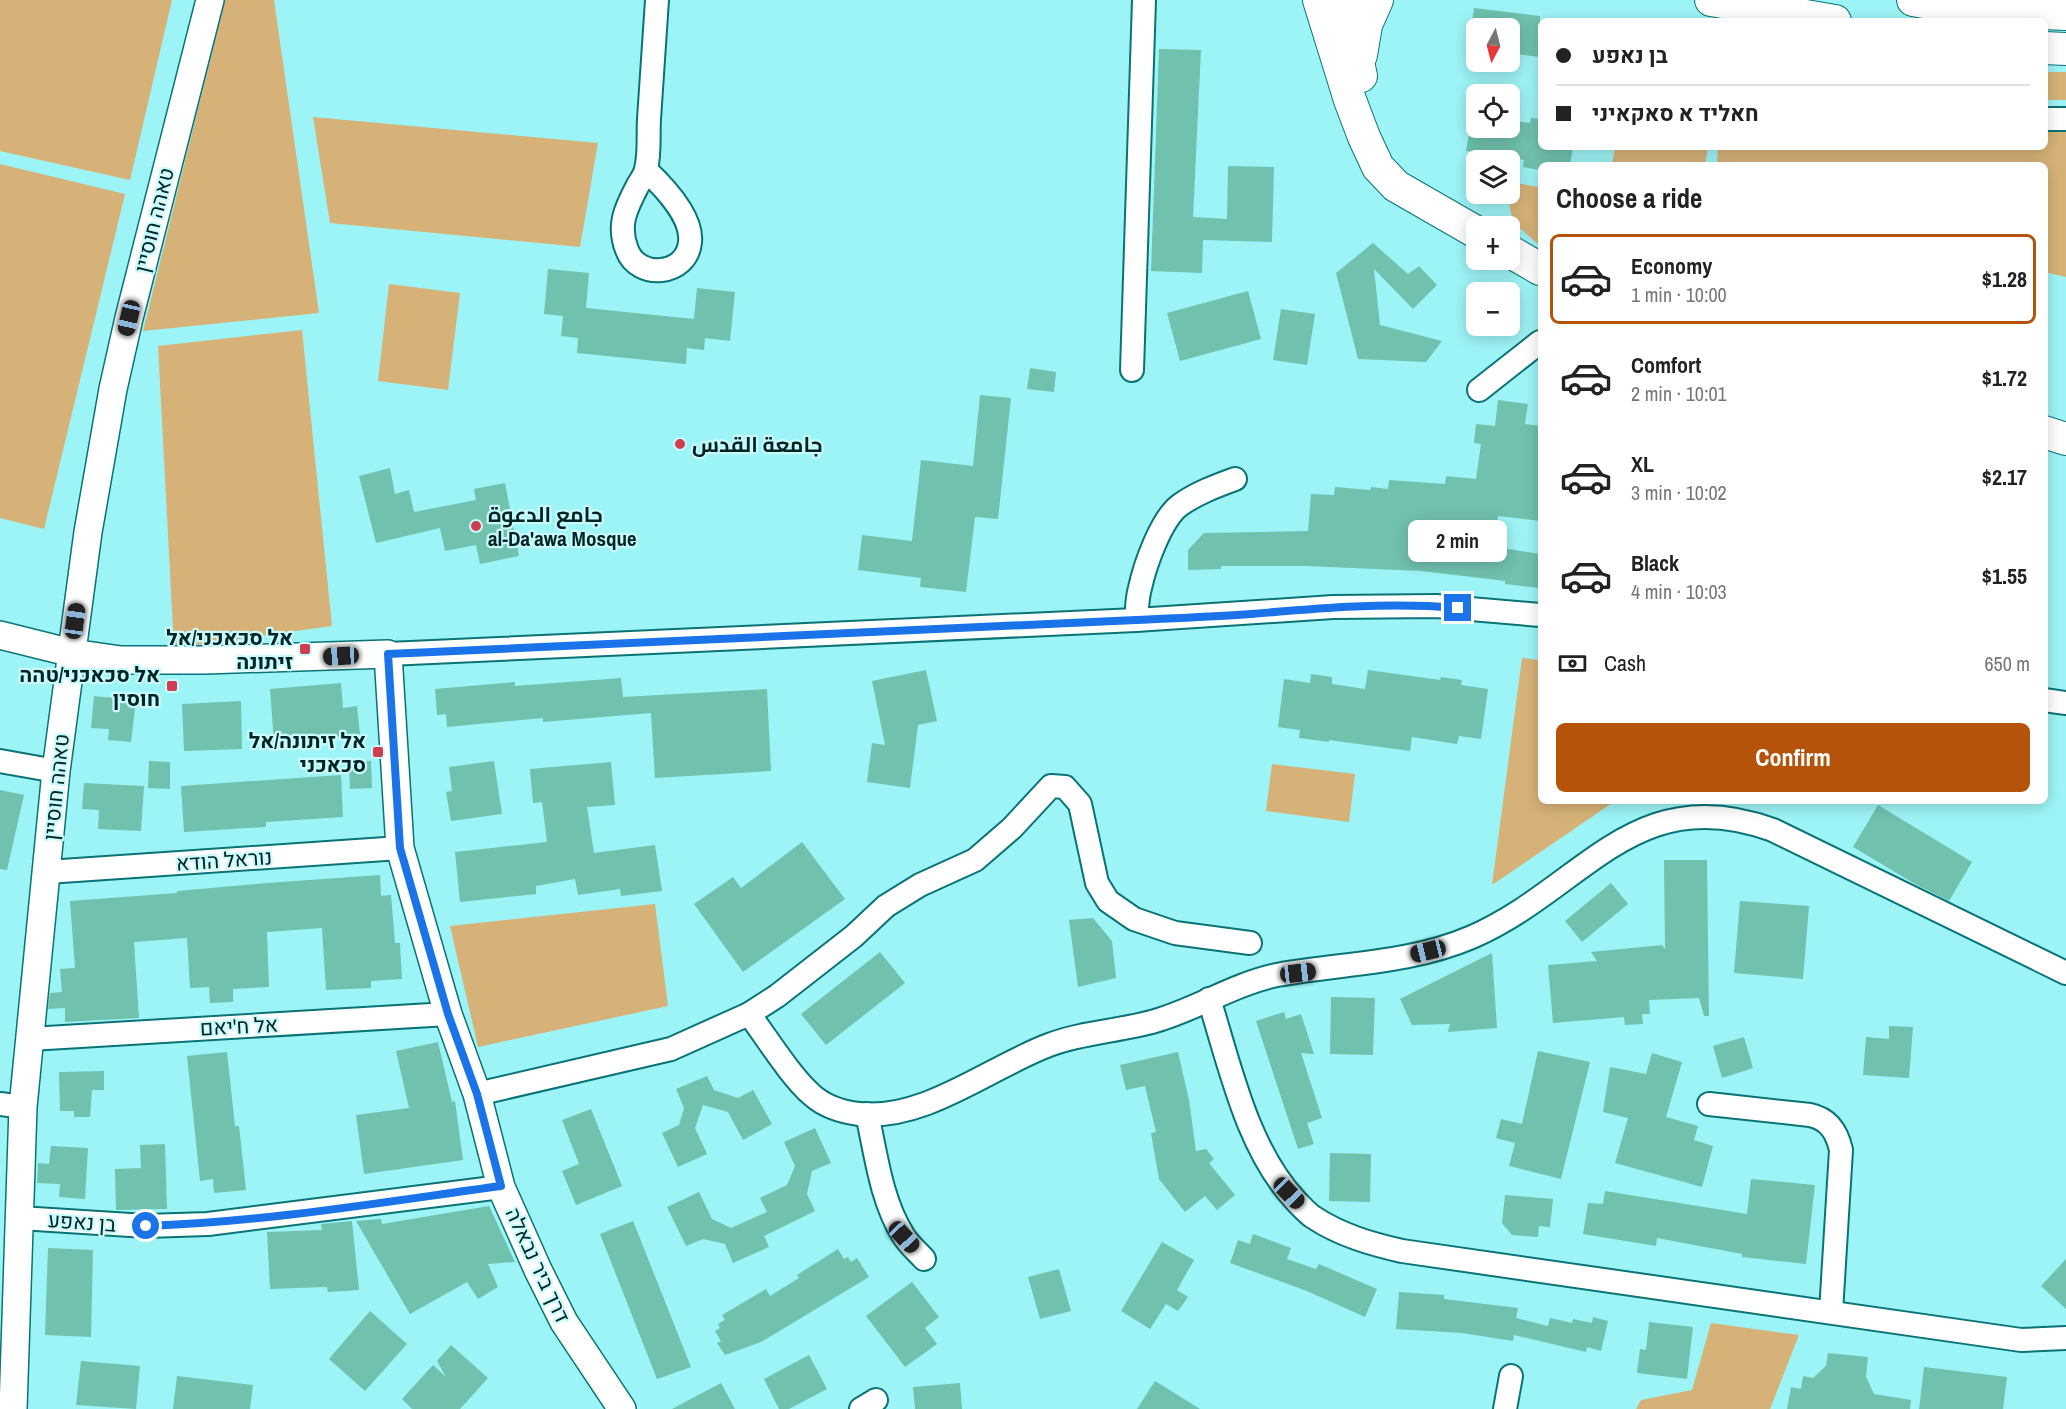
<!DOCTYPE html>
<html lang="en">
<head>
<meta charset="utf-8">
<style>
	:root { --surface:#fff; --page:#f6f6f6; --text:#222; --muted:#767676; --line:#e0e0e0; --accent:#b45309 }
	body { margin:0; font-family:"Archivo Narrow",Cairo,Heebo,sans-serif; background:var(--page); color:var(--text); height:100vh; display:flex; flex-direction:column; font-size:22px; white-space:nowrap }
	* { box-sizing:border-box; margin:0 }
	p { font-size:20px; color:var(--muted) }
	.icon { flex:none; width:33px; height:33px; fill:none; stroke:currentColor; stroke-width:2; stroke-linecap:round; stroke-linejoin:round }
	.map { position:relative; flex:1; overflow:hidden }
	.panel { position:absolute; left:1538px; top:162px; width:510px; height:642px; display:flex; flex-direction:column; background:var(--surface); border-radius:9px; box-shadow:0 3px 15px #0003 }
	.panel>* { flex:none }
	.hud { position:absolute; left:1538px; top:18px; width:510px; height:132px; border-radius:9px; box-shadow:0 3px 15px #0003; display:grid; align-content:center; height:132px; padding:0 18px; background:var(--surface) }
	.needle { width:39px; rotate:187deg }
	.fabs { position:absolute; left:1466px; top:18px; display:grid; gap:12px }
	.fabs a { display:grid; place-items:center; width:54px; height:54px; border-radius:9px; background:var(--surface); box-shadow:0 3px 15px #0003; font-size:30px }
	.end { position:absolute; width:27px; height:27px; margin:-14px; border:8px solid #1a73e8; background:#fff; box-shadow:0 0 0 3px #fff }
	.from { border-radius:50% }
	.bubble { position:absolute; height:42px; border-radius:9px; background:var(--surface); box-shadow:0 3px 15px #0003; font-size:20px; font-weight:700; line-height:42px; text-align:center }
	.car { position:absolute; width:18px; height:36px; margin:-18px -9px; border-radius:8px; box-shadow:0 0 4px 2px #0007; background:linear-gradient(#222 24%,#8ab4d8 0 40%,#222 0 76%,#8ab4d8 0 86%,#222 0) }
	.hud b { display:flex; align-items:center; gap:21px; height:57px; font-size:22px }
	.hud b+b { border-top:2px solid var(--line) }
	.hud i { width:15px; height:15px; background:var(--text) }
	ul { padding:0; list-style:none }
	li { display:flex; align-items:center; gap:18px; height:90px; margin:0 12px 9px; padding:0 6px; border:3px solid transparent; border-radius:9px }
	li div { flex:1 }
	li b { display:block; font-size:22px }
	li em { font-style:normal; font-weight:700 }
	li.selected { border-color:var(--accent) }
	li>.icon { width:54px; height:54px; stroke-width:1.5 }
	h2 { padding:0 18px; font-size:27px; line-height:72px }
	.pay { display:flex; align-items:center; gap:15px; height:66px; padding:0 18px; font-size:22px }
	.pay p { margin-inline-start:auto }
	.primary-button { display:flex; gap:12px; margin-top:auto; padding:12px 18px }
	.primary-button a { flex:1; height:69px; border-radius:9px; background:var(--accent); color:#fff; font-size:24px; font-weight:700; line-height:69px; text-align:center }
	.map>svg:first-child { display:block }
	.green { fill:#d7b278 }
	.building { fill:#70c1ae }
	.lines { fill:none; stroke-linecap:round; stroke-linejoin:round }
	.minor-casing { stroke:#097376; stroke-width:26 }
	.tertiary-casing { stroke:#097376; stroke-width:30 }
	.secondary-casing { stroke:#097376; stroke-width:34 }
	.minor { stroke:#fff; stroke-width:22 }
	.tertiary { stroke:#fff; stroke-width:27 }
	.secondary { stroke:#fff; stroke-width:32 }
	.route { stroke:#1a73e8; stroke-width:8 }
	.poi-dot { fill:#ce3e50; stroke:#c9fbfc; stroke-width:2 }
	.labels { text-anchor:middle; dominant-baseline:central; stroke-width:4.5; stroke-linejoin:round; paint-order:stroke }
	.street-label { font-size:21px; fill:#002324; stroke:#c9fbfc }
	.poi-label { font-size:21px; font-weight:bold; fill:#002324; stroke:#c9fbfc; text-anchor:end }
</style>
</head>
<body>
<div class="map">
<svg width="2066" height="1409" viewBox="0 0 2066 1409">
	<rect width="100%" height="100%" fill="#9df4f6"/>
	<g class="green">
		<path d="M0,0H172L130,180L0,151Z"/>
		<path d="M225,0H274L319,313L143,331Z"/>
		<path d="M2044,72H2066V100H2045Z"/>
		<path d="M313,117L598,143L580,247L330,223Z"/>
		<path d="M2045,127H2066V277L2045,272L2044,165H1717L1718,147H1766L1783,150L1784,147H2044Z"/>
		<path d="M1615,147H1708L1705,165H1612Z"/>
		<path d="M0,164L125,194L44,529L0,518Z"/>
		<path d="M1509,182L1540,187V246L1513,222L1507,194H1509Z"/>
		<path d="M389,284L460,293L448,390L378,381Z"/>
		<path d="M302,330L332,626L174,648L158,346Z"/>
		<path d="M1522,658L1540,660V801H1615L1492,885Z"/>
		<path d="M1272,764L1355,774L1349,822L1266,811Z"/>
		<path d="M655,904L668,1006L478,1047L450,926Z"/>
		<path d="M1711,1323L1799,1335L1770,1409H1636L1641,1400L1692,1390Z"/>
	</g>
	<g class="building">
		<path d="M1474,8L1540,16V57L1509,53V28H1471Z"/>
		<path d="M1159,49L1201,50L1193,217L1227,219L1228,166L1274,167L1272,242L1203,240L1202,273L1151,271Z"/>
		<path d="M1531,118L1540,119V147H1573L1570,165H1540V170L1523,167L1524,160L1466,151L1470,128H1509V120L1530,123Z"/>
		<path d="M1373,243L1408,274L1419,266L1437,285L1413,309L1374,269L1380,325L1442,341L1426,362L1358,359L1336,273Z"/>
		<path d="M548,269L589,273L586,308L694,319L697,288L735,292L730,341L705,338L704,350L687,348L686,364L577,353L578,338L561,336L563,316L544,314Z"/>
		<path d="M1248,291L1261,339L1180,361L1167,313Z"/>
		<path d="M1281,309L1315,314L1307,365L1273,360Z"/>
		<path d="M1030,368L1056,372L1054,392L1027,389Z"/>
		<path d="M980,395L1011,398L998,519L975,517L966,592L920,587L921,578L858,570L862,535L912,541L921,460L973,466Z"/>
		<path d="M1498,400L1528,404L1525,424L1540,426V521L1498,516L1494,547L1540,554V588L1505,584V581L1422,571L1306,566H1221V569L1188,570V550L1204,533L1308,531L1311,494L1334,495L1335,487L1370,490L1371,487L1388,489L1389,480L1445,484L1446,476L1476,479L1481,444L1474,443L1476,424L1495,426Z"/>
		<path d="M390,468L395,494L409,490L414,512L476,500L474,489L505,483L519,556L480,564L476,545L445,551L440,528L376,543L359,476Z"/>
		<path d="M926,670L937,721L918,725L910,788L867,782L872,743L885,745L872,681Z"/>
		<path d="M1368,670L1440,680L1441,677L1462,680L1461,685L1488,689L1481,739L1459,736L1457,744L1412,737L1410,751L1329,740V742L1299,738L1300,730L1278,727L1284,679L1310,683L1311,674L1332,677V684L1365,689Z"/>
		<path d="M621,678L623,697L767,689L771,771L655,778L651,713L543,722V718L447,727L446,714L437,715L435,689L515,682V686Z"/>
		<path d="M341,683L343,708L357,706L360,734L274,742L270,689Z"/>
		<path d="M94,696L136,700L131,742L108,740L109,729L91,728Z"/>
		<path d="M241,701L242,749L184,751L182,704Z"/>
		<path d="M149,761L170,762V789L148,788Z"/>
		<path d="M371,761L372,788L350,789L349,762Z"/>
		<path d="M494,761L502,814L451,821L446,792L452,791L449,767Z"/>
		<path d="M611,762L615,805L587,807L594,853L655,845L662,891L621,896L620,889L578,895L575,879L536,886V894L460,902L455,852L547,842L542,802L533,803L530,769Z"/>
		<path d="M341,775L343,817L266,822V827L184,832L181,786Z"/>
		<path d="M84,783L144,786L141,831L98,829L99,810L82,809Z"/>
		<path d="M0,790L24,795L7,870L0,869Z"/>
		<path d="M1878,805L1972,862L1949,901L1915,884L1853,847Z"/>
		<path d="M802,842L845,899L743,972L694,904L733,877L741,888Z"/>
		<path d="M1664,860H1707L1709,1016H1704L1699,998L1649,1000L1650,1014H1642L1643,1024L1625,1025L1624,1017L1553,1023L1548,965L1597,961L1591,952L1662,945L1665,949Z"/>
		<path d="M380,875L381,896L391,895L395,943H400L402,979L371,981V988L326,990L322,928L267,932L269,987L233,989V1002L210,1003L209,987L190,988L187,938L134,942L139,1018L65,1022V1008L48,1009L50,993L62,992L60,969L75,968L70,901L177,893V891L267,883Z"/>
		<path d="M1611,883L1628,904L1582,942L1565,921Z"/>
		<path d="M1740,901L1809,906L1803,979L1734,973Z"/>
		<path d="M1093,918L1112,941L1116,978L1078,987L1069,920Z"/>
		<path d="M880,952L905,983L826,1045L801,1014Z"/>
		<path d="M1492,953L1497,1028L1448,1032L1450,1024L1412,1025L1400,999Z"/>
		<path d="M1331,997L1375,998L1373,1055L1330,1054Z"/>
		<path d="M1284,1012L1286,1019L1301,1014L1314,1054L1301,1053L1322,1118L1307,1123L1314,1144L1298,1149L1256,1021Z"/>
		<path d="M1889,1026L1913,1027L1909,1078L1863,1075L1866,1037L1889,1039Z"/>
		<path d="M1744,1037L1753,1068L1722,1078L1713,1046Z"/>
		<path d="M438,1042L452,1102L455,1101L463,1160L364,1174L356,1115L409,1108L396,1051Z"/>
		<path d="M1538,1051L1590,1062L1561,1179L1509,1166L1515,1143L1496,1138L1501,1119L1522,1124Z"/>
		<path d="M227,1052L235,1126H239L246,1190L214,1193L213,1179L200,1181L187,1056Z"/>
		<path d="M1178,1052L1189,1100L1196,1151L1206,1149L1214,1159L1209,1163L1235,1195L1217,1210L1205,1196L1185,1212L1159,1179L1151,1133L1156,1132L1145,1086L1126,1090L1120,1065Z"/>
		<path d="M1652,1053L1682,1062L1666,1117L1698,1126L1694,1140L1713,1146L1702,1187L1615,1163L1628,1118L1603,1112L1610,1067L1646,1074Z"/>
		<path d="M104,1071V1090H92L90,1117H74V1111H60L59,1072Z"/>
		<path d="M707,1076L714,1090L738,1098L753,1090L772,1124L743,1140L728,1112L703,1105L695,1128L707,1154L678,1167L662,1133L679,1125L684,1108L676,1089Z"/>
		<path d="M591,1109L622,1186L576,1205L562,1171L579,1164L562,1120Z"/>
		<path d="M815,1128L831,1163L812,1171L807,1194L815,1211L764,1236L769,1247L733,1263L725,1244L703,1239L686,1246L667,1207L699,1192L712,1219L731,1228L767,1212L760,1198L787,1185L795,1166L784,1142Z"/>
		<path d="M165,1144L167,1209L116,1210L115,1169L141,1168L140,1145Z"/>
		<path d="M51,1146L88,1148L85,1199L59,1197L60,1184L37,1183L38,1163L49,1164Z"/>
		<path d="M1330,1153L1371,1154L1370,1202L1329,1201Z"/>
		<path d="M1751,1179L1815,1185L1806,1264L1742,1257V1254L1657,1238L1656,1246L1583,1234L1588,1203L1603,1204L1605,1191L1747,1214Z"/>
		<path d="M1505,1195L1553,1199L1550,1227L1539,1226L1538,1237L1512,1235L1502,1223Z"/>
		<path d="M489,1206L515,1262L488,1264L498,1287L478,1299L467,1282L410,1314L356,1221L381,1219L382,1224Z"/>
		<path d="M352,1221L359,1290L328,1292L327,1287L270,1289L267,1232L322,1230L321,1224Z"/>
		<path d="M633,1221L691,1367L657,1379L600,1234Z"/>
		<path d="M1253,1234L1291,1248L1287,1259L1316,1269L1319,1264L1377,1289L1365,1317L1307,1291L1230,1263L1238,1240L1250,1244Z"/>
		<path d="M1162,1242L1194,1260L1177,1290L1188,1297L1178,1311L1166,1304L1150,1329L1121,1311Z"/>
		<path d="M48,1248L93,1250L91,1337L45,1335Z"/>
		<path d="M838,1249L844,1259L848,1257L851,1262L857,1258L869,1277L761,1342L725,1355L717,1343L721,1341L715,1331L720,1328L718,1324L725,1320L722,1315L766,1289L770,1296L799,1278L797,1275Z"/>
		<path d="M2066,1259V1309L2041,1286Z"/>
		<path d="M1059,1269L1071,1311L1040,1319L1028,1277Z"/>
		<path d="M912,1282L939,1317L925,1328L937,1344L905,1367L866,1316Z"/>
		<path d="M1399,1292L1444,1295V1299L1518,1308L1516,1318L1548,1326L1550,1318L1572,1323L1573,1319L1592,1323L1593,1317L1608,1321L1601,1351L1587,1347L1586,1352L1514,1335L1513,1341L1462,1333L1396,1329Z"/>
		<path d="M370,1311L407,1344L365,1391L329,1359Z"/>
		<path d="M1649,1322L1693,1327L1687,1379L1637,1373L1640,1349L1646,1350Z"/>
		<path d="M451,1345L488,1378L460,1409H412L402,1399L433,1365L446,1377L437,1361Z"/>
		<path d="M1828,1353L1868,1357L1866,1377L1874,1394L1911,1400L1910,1409H1787L1791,1387L1801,1389L1803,1376L1813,1378L1826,1366Z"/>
		<path d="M809,1355L827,1389L789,1409H779L764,1379Z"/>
		<path d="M81,1361L140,1366L136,1409L76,1405Z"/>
		<path d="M1924,1367L2007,1377L2003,1409H1919Z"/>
		<path d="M177,1376L253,1385L250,1409H173Z"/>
		<path d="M1155,1381L1200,1409H1137Z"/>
		<path d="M721,1383L735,1409H672Z"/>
		<path d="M960,1383L962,1409H915L913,1387Z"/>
	</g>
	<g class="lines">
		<g class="minor-casing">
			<g id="minor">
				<path d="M2044,119H2066"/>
				<path d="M646,170C663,186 693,217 690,242C687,276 638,280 627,250C617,225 626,208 638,185C641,180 645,175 646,169C650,154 648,135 649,119C652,79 654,40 657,0"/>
				<path d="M1132,370L1144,0"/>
				<path d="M1479,390L1540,342"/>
				<path d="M1136,620C1137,610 1137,598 1140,588C1145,565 1161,519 1180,505C1197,493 1216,486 1235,479"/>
				<path d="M388,654L1136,620L1333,607L1436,606L1540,615"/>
				<path d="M2044,700L2066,703"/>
				<path d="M0,761L56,771"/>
				<path d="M47,872L400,848"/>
				<path d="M1209,999C1230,1066 1247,1149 1296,1201C1301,1206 1307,1213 1313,1217C1340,1235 1371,1244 1402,1251L2021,1340L2066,1338"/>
				<path d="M749,1014C767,1038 791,1077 812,1095C824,1106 843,1112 859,1114C925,1121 990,1067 1049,1045C1083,1032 1121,1031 1155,1021C1197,1009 1234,984 1277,975C1343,963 1409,964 1472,937C1584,888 1634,779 1773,830L2066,973"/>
				<path d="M30,1039L448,1014"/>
				<path d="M477,1094L671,1049L749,1014L777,996L854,936L886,906L920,885L975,860L1012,828L1051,786L1065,787L1080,804L1097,883L1108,901L1134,919L1175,933L1250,943"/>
				<path d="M0,1104L23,1107"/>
				<path d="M1709,1104L1810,1115C1829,1119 1837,1132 1841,1150L1831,1312"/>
				<path d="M867,1114C876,1154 881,1200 903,1235C908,1244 917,1251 924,1259"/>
				<path d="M20,1218L146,1226L208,1224L501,1187"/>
				<path d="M861,1409L876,1400"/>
				<path d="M1505,1409L1511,1376"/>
			</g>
		</g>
		<g class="tertiary-casing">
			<g id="tertiary">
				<path d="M0,635L72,653L121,660H205L388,654L400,848L448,1014L477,1094L501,1187L538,1270L564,1322L622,1409"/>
				<path d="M13,1409L23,1107L56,771L88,532L113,389L129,318L210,0"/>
			</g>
		</g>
		<g class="secondary-casing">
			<g id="secondary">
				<path d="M1319,0L1350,100L1364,137L1378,167L1396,186L1476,232"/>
				<path d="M1345,0L1361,76"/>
				<path d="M1711,0L1835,21"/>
				<path d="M1913,0L1962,9L2066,14"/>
				<path d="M2044,48L2066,49"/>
				<path d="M1361,55L1366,25L1377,0"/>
				<path d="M1509,251L1540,269"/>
				<path d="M2044,432L2066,439"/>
			</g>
		</g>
		<use href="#minor" class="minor"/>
		<use href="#tertiary" class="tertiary"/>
		<use href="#secondary" class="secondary"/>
	</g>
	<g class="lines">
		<path class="route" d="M146,1226C265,1222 383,1202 501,1186L477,1094L448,1014L400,848L388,654L1136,620C1174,618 1213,617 1251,614C1320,608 1389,602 1458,608"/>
	</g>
	<g class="poi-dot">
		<circle cx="680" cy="444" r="6"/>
		<circle cx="476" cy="526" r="6"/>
		<rect x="299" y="643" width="12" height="12" rx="3"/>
		<rect x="166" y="680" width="12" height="12" rx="3"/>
		<rect x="372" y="746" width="12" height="12" rx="3"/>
	</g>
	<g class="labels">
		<g class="street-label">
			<text transform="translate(154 220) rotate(-76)">טאהה חוסיין</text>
			<text transform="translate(56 787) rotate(-84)">טאהה חוסיין</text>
			<text transform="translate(224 860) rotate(-4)">נוראל הודא</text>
			<text transform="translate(239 1026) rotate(-3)">אל ח'יאם</text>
			<text transform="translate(82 1222) rotate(4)">בן נאפע</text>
			<text transform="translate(538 1265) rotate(65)">דרך ביר נבאלה</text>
		</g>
		<g class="poi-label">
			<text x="692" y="444" text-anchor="start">جامعة القدس</text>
			<text x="488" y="514" text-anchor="start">جامع الدعوة<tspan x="488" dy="24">al-Da'awa Mosque</tspan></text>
			<text x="293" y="637">אל סכאכני/אל<tspan x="293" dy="24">זיתונה</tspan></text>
			<text x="160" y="674">אל סכאכני/טהה<tspan x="160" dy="24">חוסין</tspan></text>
			<text x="366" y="740">אל זיתונה/אל<tspan x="366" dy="24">סכאכני</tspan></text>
		</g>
	</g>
</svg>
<div class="fabs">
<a><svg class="needle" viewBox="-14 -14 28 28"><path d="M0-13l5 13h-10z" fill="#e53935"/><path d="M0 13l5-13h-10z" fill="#767676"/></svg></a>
<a><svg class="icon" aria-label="locate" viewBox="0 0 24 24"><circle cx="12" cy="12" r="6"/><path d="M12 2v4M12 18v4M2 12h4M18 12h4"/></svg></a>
<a><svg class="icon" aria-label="layers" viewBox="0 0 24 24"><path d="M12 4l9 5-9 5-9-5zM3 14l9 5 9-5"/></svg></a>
<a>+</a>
<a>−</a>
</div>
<i class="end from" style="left:146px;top:1226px"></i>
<i class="end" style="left:1458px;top:608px"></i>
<div class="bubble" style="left:1408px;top:520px;width:99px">2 min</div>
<i class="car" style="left:129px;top:318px;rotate:193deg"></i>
<i class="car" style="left:75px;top:621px;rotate:8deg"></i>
<i class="car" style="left:341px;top:656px;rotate:267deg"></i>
<i class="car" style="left:1428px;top:951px;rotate:256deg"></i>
<i class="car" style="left:1298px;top:973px;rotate:83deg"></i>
<i class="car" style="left:1289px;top:1193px;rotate:136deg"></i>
<i class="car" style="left:904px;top:1237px;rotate:137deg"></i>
<div class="hud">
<b><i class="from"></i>בן נאפע</b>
<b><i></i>חאליד א סאקאיני</b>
</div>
<section class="panel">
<h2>Choose a ride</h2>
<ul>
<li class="selected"><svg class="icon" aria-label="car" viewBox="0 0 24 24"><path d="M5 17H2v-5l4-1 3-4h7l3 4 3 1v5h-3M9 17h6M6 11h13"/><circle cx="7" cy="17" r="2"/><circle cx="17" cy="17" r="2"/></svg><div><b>Economy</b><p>1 min · 10:00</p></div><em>$1.28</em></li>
<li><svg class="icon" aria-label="car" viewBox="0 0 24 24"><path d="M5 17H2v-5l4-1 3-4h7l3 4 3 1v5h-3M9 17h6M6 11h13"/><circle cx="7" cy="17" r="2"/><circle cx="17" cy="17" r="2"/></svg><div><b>Comfort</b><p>2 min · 10:01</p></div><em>$1.72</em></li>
<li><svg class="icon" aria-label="car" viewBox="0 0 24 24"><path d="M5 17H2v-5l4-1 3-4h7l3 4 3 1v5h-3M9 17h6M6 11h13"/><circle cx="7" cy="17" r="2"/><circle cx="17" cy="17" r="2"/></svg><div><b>XL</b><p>3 min · 10:02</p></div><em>$2.17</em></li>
<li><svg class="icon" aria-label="car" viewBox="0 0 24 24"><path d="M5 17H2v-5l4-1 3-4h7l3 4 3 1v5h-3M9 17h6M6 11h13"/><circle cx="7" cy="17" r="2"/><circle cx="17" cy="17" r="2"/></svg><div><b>Black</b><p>4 min · 10:03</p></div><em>$1.55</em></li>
</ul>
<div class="pay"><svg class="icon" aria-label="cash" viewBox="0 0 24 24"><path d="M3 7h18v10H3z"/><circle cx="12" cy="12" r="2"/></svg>Cash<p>650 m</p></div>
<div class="primary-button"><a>Confirm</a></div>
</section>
</div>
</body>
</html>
